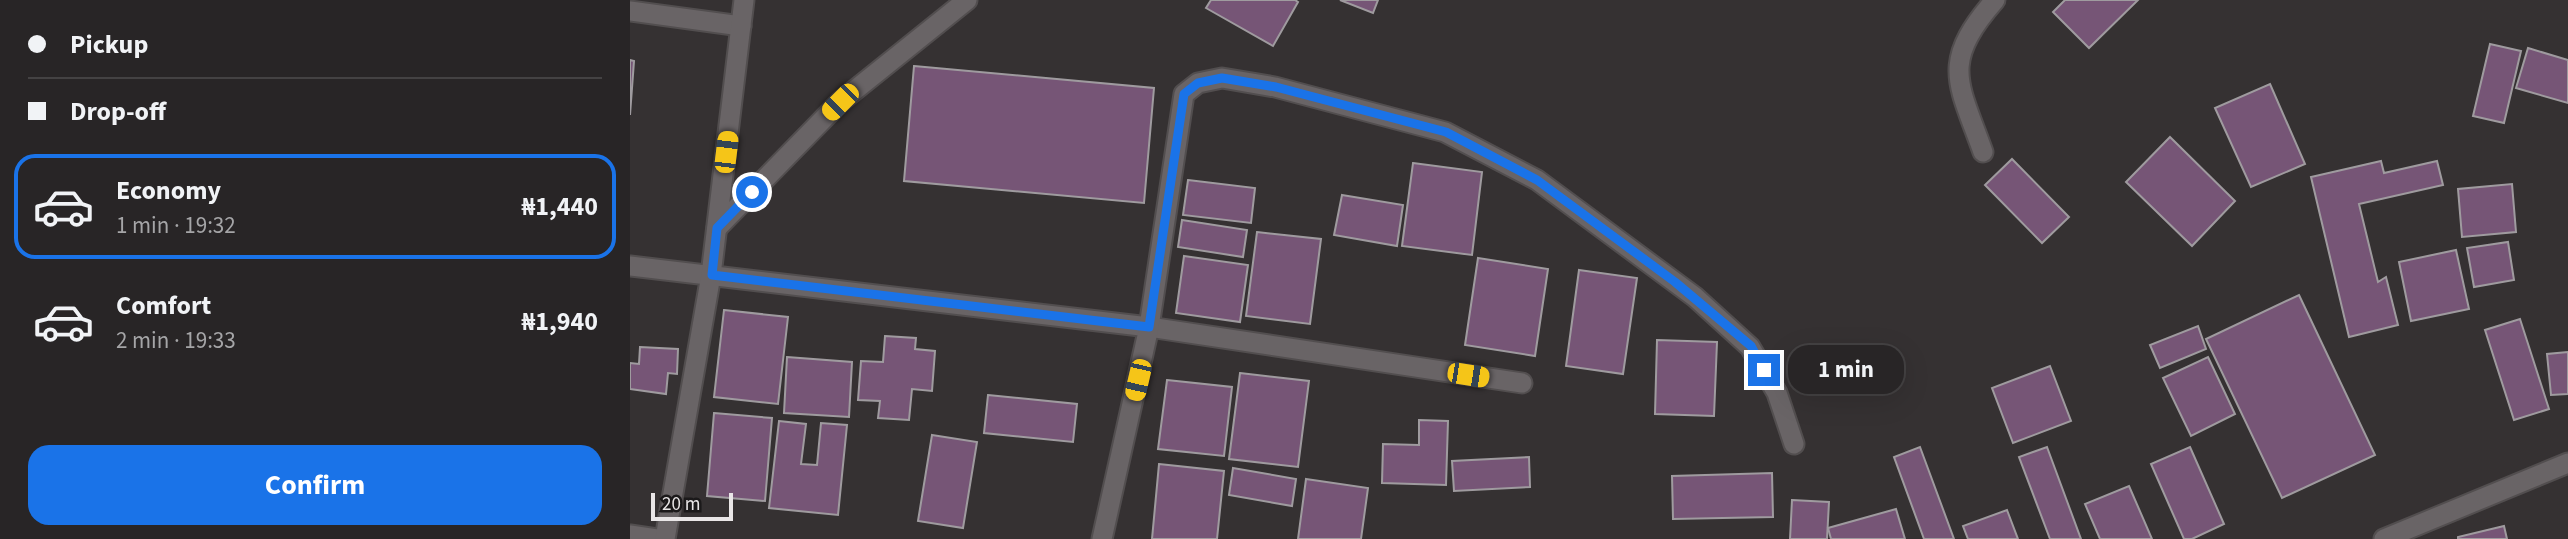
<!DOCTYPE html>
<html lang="en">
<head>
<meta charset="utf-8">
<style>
	:root { --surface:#282526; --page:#302d2e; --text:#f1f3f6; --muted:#a5a5a7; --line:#444243; --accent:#1a73e8 }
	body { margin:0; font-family:"Source Sans 3",sans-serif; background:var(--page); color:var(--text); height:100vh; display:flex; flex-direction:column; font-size:26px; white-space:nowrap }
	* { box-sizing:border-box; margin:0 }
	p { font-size:23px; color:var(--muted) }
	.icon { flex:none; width:38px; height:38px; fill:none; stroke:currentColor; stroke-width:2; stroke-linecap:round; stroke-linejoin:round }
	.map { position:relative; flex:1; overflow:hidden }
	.sheet { display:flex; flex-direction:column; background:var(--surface); width:630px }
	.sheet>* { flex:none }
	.hud { display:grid; align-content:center; height:154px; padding:0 28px; background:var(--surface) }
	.scale { position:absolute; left:21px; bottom:18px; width:82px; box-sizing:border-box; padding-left:7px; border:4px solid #e9e6e7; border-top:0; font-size:19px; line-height:24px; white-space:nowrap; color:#e9e6e7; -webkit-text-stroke:5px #1b191a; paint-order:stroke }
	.end { position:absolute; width:32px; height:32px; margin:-16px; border:9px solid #1a73e8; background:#fff; box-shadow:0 0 0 4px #fff }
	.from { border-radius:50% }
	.bubble { position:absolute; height:49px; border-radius:21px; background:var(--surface); box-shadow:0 7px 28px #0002,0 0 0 2px var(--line); font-size:23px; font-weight:700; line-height:49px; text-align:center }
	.car { position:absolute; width:21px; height:42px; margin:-21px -10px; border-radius:9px; box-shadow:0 0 5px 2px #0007; background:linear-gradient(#f5c518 24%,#345 0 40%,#f5c518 0 76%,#345 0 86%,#f5c518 0) }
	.hud b { display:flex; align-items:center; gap:24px; height:66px; font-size:26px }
	.hud b+b { border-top:2px solid var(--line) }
	.hud i { width:18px; height:18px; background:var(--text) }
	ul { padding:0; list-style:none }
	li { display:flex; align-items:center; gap:21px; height:105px; margin:0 14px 10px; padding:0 14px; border:4px solid transparent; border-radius:21px }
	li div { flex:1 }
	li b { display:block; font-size:26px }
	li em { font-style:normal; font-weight:700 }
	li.selected { border-color:var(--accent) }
	li>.icon { width:63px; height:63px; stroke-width:1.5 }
	.cta { display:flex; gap:14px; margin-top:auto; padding:14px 28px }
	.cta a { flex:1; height:80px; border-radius:21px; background:var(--accent); color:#fff; font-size:28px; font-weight:700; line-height:80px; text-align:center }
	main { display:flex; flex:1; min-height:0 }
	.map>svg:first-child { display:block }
	.building { fill:#765576; stroke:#9f9b9f; stroke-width:2 }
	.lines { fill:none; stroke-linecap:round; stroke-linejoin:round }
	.minor-casing { stroke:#524e4f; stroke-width:23 }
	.tertiary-casing { stroke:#524e4f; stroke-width:23 }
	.minor { stroke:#696466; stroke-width:19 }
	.tertiary { stroke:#696466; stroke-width:19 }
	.route { stroke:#1a73e8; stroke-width:9 }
</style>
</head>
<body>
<main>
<section class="sheet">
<div class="hud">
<b><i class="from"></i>Pickup</b>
<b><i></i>Drop-off</b>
</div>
<ul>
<li class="selected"><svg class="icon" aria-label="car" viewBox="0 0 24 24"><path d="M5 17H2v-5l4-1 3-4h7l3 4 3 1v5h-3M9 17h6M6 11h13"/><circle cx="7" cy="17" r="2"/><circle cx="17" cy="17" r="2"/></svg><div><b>Economy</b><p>1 min · 19:32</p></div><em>₦1,440</em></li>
<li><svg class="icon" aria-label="car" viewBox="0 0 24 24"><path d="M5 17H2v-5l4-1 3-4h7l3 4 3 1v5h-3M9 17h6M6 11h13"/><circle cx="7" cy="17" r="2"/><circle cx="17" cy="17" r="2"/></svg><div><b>Comfort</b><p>2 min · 19:33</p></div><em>₦1,940</em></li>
</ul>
<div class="cta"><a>Confirm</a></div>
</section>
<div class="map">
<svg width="1938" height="539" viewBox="0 0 1938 539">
	<rect width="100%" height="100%" fill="#353132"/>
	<g class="building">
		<path d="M581,0H665L668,2L643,46L576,8Z"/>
		<path d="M710,0H748L743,13Z"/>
		<path d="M1435,0H1508L1459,48L1423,12Z"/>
		<path d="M1860,44L1891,51L1874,123L1843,116Z"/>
		<path d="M1898,48L1938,60V103L1886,88Z"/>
		<path d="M0,60L4,61L0,115Z"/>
		<path d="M284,66L524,88L514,203L274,181Z"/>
		<path d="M1640,84L1675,164L1621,187L1585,108Z"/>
		<path d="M1540,137L1605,201L1562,246L1496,182Z"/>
		<path d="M1382,159L1439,217L1412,243L1355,185Z"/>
		<path d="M1751,161L1754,173L1807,161L1813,185L1729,204L1748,282L1756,277L1768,325L1719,337L1681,177Z"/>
		<path d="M783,163L852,172L842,255L772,246Z"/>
		<path d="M558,180L625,188L621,223L553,215Z"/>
		<path d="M1882,184L1886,232L1832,237L1828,189Z"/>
		<path d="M712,195L773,205L767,246L704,235Z"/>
		<path d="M552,220L617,230L613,257L548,247Z"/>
		<path d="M627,232L691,239L680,324L616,316Z"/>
		<path d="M1878,242L1884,280L1844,287L1837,248Z"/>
		<path d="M1826,250L1839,309L1781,321L1769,262Z"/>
		<path d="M554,256L618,265L610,322L546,313Z"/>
		<path d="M848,258L918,269L905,356L835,345Z"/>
		<path d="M949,270L1007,278L993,374L936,366Z"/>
		<path d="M1669,295L1745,455L1652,498L1576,339Z"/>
		<path d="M94,310L158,317L148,404L84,397Z"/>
		<path d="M1890,319L1919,409L1884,420L1855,330Z"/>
		<path d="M1568,326L1576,349L1530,368L1520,345Z"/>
		<path d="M255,336L286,338L285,349L305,351L302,391L282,389L279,420L248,418L250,401L228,400L231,361L253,362Z"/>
		<path d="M1027,340L1087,342L1084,416L1025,414Z"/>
		<path d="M10,347L48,349L47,374L38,373L36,394L0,389V363L9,364Z"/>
		<path d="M1938,352V394L1921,395L1917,354Z"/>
		<path d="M157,357L222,362L219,417L154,413Z"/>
		<path d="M1578,357L1605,414L1561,436L1533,378Z"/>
		<path d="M1420,366L1441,421L1383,443L1362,388Z"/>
		<path d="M610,373L679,381L668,467L599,459Z"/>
		<path d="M537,380L602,387L594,456L528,449Z"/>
		<path d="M358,395L447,404L443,442L354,433Z"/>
		<path d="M84,413L142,418L135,501L77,496Z"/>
		<path d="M789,420L818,421L816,485L752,483L753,444L789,445Z"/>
		<path d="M149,421L176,424L171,464L187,465L191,423L217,425L208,515L139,508Z"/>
		<path d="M302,435L347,442L333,528L288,521Z"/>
		<path d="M1290,447L1324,539H1294L1264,457Z"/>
		<path d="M1417,447L1451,539H1420L1389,457Z"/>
		<path d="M1560,447L1594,524L1562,539H1554L1521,464Z"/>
		<path d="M899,457L900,487L824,491L822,461Z"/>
		<path d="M529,464L594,471L587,539H522Z"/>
		<path d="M603,468L666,479L662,506L599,495Z"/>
		<path d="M1142,473L1143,517L1043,519L1042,476Z"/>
		<path d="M676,479L738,488L731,539H668Z"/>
		<path d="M1499,486L1522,539H1470L1455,504Z"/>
		<path d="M1162,500L1199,502L1197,539H1160Z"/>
		<path d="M1266,509L1275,539H1201L1198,528Z"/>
		<path d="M1377,510L1388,539H1338L1333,526Z"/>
		<path d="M1874,526L1877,539H1828V537Z"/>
	</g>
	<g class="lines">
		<g class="minor-casing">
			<g id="minor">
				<path d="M0,11L111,26"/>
				<path d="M1353,152C1328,82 1310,63 1365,0"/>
				<path d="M87,228L210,102L337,0"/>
				<path d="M0,266L519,327L892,383"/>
				<path d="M0,535L27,539"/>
				<path d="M35,539L81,275L114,0"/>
				<path d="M472,539L519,327L554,94L568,83L592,78L645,87L815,132L907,180L1065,297L1120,347L1147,393L1164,444"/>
			</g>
		</g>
		<g class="tertiary-casing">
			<path id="tertiary" d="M1754,539L1938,463"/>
		</g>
		<use href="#minor" class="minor"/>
		<use href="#tertiary" class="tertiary"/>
	</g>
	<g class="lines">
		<path class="route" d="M122,192L87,228L82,275L519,327L554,94L568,83L592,78L646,87L816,132L907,180L1045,282L1121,346L1134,370"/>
	</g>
</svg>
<div class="scale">20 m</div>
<i class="end from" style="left:122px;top:192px"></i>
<i class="end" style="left:1134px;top:370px"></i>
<div class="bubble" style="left:1158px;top:345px;width:116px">1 min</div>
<i class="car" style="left:210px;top:102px;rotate:225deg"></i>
<i class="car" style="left:96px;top:152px;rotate:7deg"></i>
<i class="car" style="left:838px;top:375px;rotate:99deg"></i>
<i class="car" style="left:508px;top:380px;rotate:193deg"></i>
</div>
</main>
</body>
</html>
